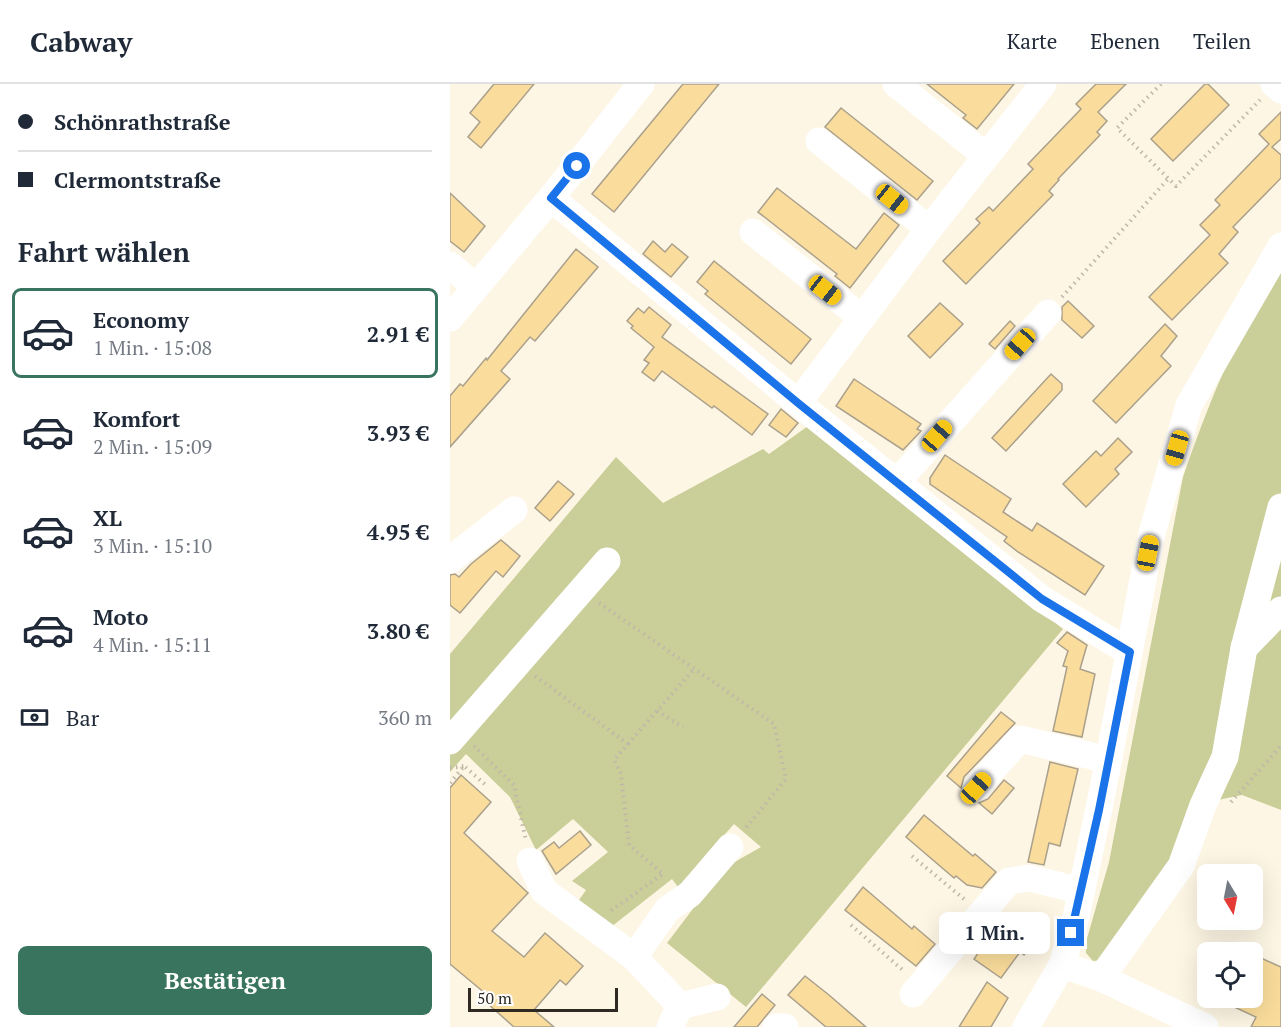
<!DOCTYPE html>
<html lang="de">
<head>
<meta charset="utf-8">
<style>
	:root { --surface:#fff; --page:#f2f2f3; --text:#1f2937; --muted:#747a83; --line:#e0e1e3; --accent:#39745e }
	body { margin:0; font-family:"PT Serif",serif; background:var(--page); color:var(--text); height:100vh; display:flex; flex-direction:column; font-size:22px; white-space:nowrap }
	* { box-sizing:border-box; margin:0 }
	p { font-size:20px; color:var(--muted) }
	.icon { flex:none; width:33px; height:33px; fill:none; stroke:currentColor; stroke-width:2; stroke-linecap:round; stroke-linejoin:round }
	.map { position:relative; flex:1; overflow:hidden }
	.drawer { display:flex; flex-direction:column; background:var(--surface); width:450px }
	.drawer>* { flex:none }
	.top-card { display:grid; align-content:center; height:132px; padding:0 18px; background:var(--surface) }
	.needle { width:39px; rotate:170deg }
	.fabs { position:absolute; left:747px; top:780px; display:grid; gap:12px }
	.fabs a { display:grid; place-items:center; width:66px; height:66px; border-radius:9px; background:var(--surface); box-shadow:0 6px 24px #0002; font-size:30px }
	.scale { position:absolute; left:18px; bottom:15px; width:150px; box-sizing:border-box; padding-left:6px; border:3px solid #2e2a22; border-top:0; font-size:16px; line-height:21px; white-space:nowrap; color:#2e2a22; -webkit-text-stroke:4px #fff; paint-order:stroke }
	.end { position:absolute; width:27px; height:27px; margin:-14px; border:8px solid #1a73e8; background:#fff; box-shadow:0 0 0 3px #fff }
	.from { border-radius:50% }
	.bubble { position:absolute; height:42px; border-radius:9px; background:var(--surface); box-shadow:0 6px 24px #0002; font-size:20px; font-weight:700; line-height:42px; text-align:center }
	.car { position:absolute; width:18px; height:36px; margin:-18px -9px; border-radius:8px; box-shadow:0 0 4px 2px #0007; background:linear-gradient(#f5c518 24%,#345 0 40%,#f5c518 0 76%,#345 0 86%,#f5c518 0) }
	.top-card b { display:flex; align-items:center; gap:21px; height:57px; font-size:22px }
	.top-card b+b { border-top:2px solid var(--line) }
	.top-card i { width:15px; height:15px; background:var(--text) }
	ul { padding:0; list-style:none }
	li { display:flex; align-items:center; gap:18px; height:90px; margin:0 12px 9px; padding:0 6px; border:3px solid transparent; border-radius:9px }
	li div { flex:1 }
	li b { display:block; font-size:22px }
	li em { font-style:normal; font-weight:700 }
	li.active { border-color:var(--accent) }
	li>.icon { width:54px; height:54px; stroke-width:1.5 }
	h2 { padding:0 18px; font-size:27px; line-height:72px }
	.pay { display:flex; align-items:center; gap:15px; height:66px; padding:0 18px; font-size:22px }
	.pay p { margin-inline-start:auto }
	.cta { display:flex; gap:12px; margin-top:auto; padding:12px 18px }
	.cta a { flex:1; height:69px; border-radius:9px; background:var(--accent); color:#fff; font-size:24px; font-weight:700; line-height:69px; text-align:center }
	header { display:flex; align-items:center; gap:36px; box-sizing:border-box; height:84px; padding:0 30px; background:var(--surface); border-bottom:2px solid var(--line) }
	header strong { font-size:28px }
	nav { display:flex; gap:33px; margin-inline-start:auto; font-size:21px }
	main { display:flex; flex:1; min-height:0 }
	.map>svg:first-child { display:block }
	.green { fill:#cace98 }
	.building { fill:#fadd9c; stroke:#aaa08c; stroke-width:1.5 }
	.lines { fill:none; stroke-linecap:round; stroke-linejoin:round }
	.path { stroke:#bfb8a9; stroke-width:4; stroke-dasharray:1.5 4.5; stroke-linecap:butt }
	.minor { stroke:#fff; stroke-width:27 }
	.route { stroke:#1a73e8; stroke-width:8 }
</style>
</head>
<body>
<header>
<strong>Cabway</strong>
<nav><a>Karte</a><a>Ebenen</a><a>Teilen</a></nav>
</header>
<main>
<section class="drawer">
<div class="top-card">
<b><i class="from"></i>Schönrathstraße</b>
<b><i></i>Clermontstraße</b>
</div>
<h2>Fahrt wählen</h2>
<ul>
<li class="active"><svg class="icon" aria-label="car" viewBox="0 0 24 24"><path d="M5 17H2v-5l4-1 3-4h7l3 4 3 1v5h-3M9 17h6M6 11h13"/><circle cx="7" cy="17" r="2"/><circle cx="17" cy="17" r="2"/></svg><div><b>Economy</b><p>1 Min. · 15:08</p></div><em>2.91 €</em></li>
<li><svg class="icon" aria-label="car" viewBox="0 0 24 24"><path d="M5 17H2v-5l4-1 3-4h7l3 4 3 1v5h-3M9 17h6M6 11h13"/><circle cx="7" cy="17" r="2"/><circle cx="17" cy="17" r="2"/></svg><div><b>Komfort</b><p>2 Min. · 15:09</p></div><em>3.93 €</em></li>
<li><svg class="icon" aria-label="car" viewBox="0 0 24 24"><path d="M5 17H2v-5l4-1 3-4h7l3 4 3 1v5h-3M9 17h6M6 11h13"/><circle cx="7" cy="17" r="2"/><circle cx="17" cy="17" r="2"/></svg><div><b>XL</b><p>3 Min. · 15:10</p></div><em>4.95 €</em></li>
<li><svg class="icon" aria-label="car" viewBox="0 0 24 24"><path d="M5 17H2v-5l4-1 3-4h7l3 4 3 1v5h-3M9 17h6M6 11h13"/><circle cx="7" cy="17" r="2"/><circle cx="17" cy="17" r="2"/></svg><div><b>Moto</b><p>4 Min. · 15:11</p></div><em>3.80 €</em></li>
</ul>
<div class="pay"><svg class="icon" aria-label="cash" viewBox="0 0 24 24"><path d="M3 7h18v10H3z"/><circle cx="12" cy="12" r="2"/></svg>Bar<p>360 m</p></div>
<div class="cta"><a>Bestätigen</a></div>
</section>
<div class="map">
<svg width="831" height="943" viewBox="0 0 831 943">
	<rect width="100%" height="100%" fill="#fef6e4"/>
	<g class="green">
		<path d="M831,184V726L792,711L744,721L728,772L652,876L643,877L636,869V858L659,778L733,393C758,321 787,246 831,184Z"/>
		<path d="M358,342L613,545L296,923L217,859L274,784L311,763L284,740L228,803L222,795L161,843L127,819L136,806L122,797L158,768L123,735L86,766L60,713L16,670L0,688V570L166,373L213,419L313,365L319,370Z"/>
	</g>
	<g class="building">
		<path d="M44,0H84L31,64L18,53L30,38L20,29Z"/>
		<path d="M233,0H269L164,128L142,110Z"/>
		<path d="M477,0H564L527,45L513,34L516,31Z"/>
		<path d="M646,0H676L648,28L657,37L647,48L650,51L608,95L609,96L599,107L603,111L516,200L493,177L530,139L526,135L539,123L543,127L583,85L578,80L631,25L626,20Z"/>
		<path d="M755,0H758L779,21L723,77L701,55Z"/>
		<path d="M391,24L483,97L467,116L375,43Z"/>
		<path d="M831,28V55L822,63L831,71V94L783,143L788,148L769,170L778,179L722,236L699,213L760,151L750,141L770,121L765,116L819,60L809,50Z"/>
		<path d="M327,104L406,165L434,129L449,141L400,204L385,192L387,190L308,128Z"/>
		<path d="M0,109L35,142L14,168L0,157Z"/>
		<path d="M203,157L215,168L222,160L238,173L221,193L193,170Z"/>
		<path d="M126,165L148,183L85,257L80,253L51,287L60,295L0,363V312L10,300L13,302L36,274L37,276Z"/>
		<path d="M264,177L361,255L341,280L255,210L258,207L247,198Z"/>
		<path d="M618,217L644,242L632,254L612,236V223Z"/>
		<path d="M490,219L513,240L480,274L458,252Z"/>
		<path d="M199,223L221,241L212,253L318,330L302,351L264,322L262,324L212,287L204,297L192,288L199,279L194,276L204,263L181,244L183,242L177,237L188,224L194,229Z"/>
		<path d="M560,237L565,242L545,265L539,260Z"/>
		<path d="M715,240L727,252L711,272L721,282L666,339L643,317Z"/>
		<path d="M601,290L612,300V306L556,367L542,354Z"/>
		<path d="M404,295L471,340L467,345L471,347L453,366L386,322Z"/>
		<path d="M331,325L348,339L336,353L319,341Z"/>
		<path d="M668,354L682,368L665,385L669,390L636,423L613,400L646,367L651,372Z"/>
		<path d="M495,371L561,415L553,428L582,447L587,439L654,482L635,511L568,468L554,457L557,453L480,400V394Z"/>
		<path d="M108,397L124,410L100,437L85,424Z"/>
		<path d="M51,456L70,472L53,493L46,487L10,529L0,521V491L5,490L9,493L21,480Z"/>
		<path d="M617,548L637,561L630,585L645,590L632,653L603,647L617,583L613,582L618,567L607,559Z"/>
		<path d="M551,628L565,639L514,693L511,704L497,692Z"/>
		<path d="M600,678L628,685L610,762L599,759L594,781L578,778Z"/>
		<path d="M11,691L41,718L14,749L78,809L42,847L74,873L95,849L133,882L116,901L110,896L84,926L104,943H64L38,920L42,915L0,880V704Z"/>
		<path d="M554,696L564,704L542,730L529,719L538,715Z"/>
		<path d="M474,731L523,772L525,770L546,788L532,804L517,801L506,792L504,794L456,753Z"/>
		<path d="M130,747L141,761L106,790L92,767L104,758L109,764Z"/>
		<path d="M413,803L462,845L464,842L485,860L466,882L395,826Z"/>
		<path d="M568,832L590,847L574,871L570,868L551,894L524,875L542,849L552,856Z"/>
		<path d="M802,870L831,883V943H801L806,933L765,914H802Z"/>
		<path d="M355,892L379,911L416,943H376L338,911Z"/>
		<path d="M537,898L558,914L541,943H509Z"/>
		<path d="M312,910L325,921L307,943H284Z"/>
	</g>
	<g class="lines">
		<g class="path">
			<path d="M711,0L667,44L726,102L810,16"/>
			<path d="M612,213L718,95"/>
			<path d="M149,519L324,640L336,695L294,746"/>
			<path d="M85,592L178,660L164,676L171,690L179,761L213,790L159,828"/>
			<path d="M207,627L233,643"/>
			<path d="M178,660L244,585"/>
			<path d="M24,662L64,701L76,757"/>
			<path d="M0,684L14,682"/>
			<path d="M0,699L14,682L38,703"/>
			<path d="M781,718L831,662"/>
			<path d="M462,772L514,815"/>
			<path d="M401,841L455,888"/>
		</g>
		<g class="minor">
			<path d="M446,0L536,72"/>
			<path d="M824,0L831,6"/>
			<path d="M369,57L479,145"/>
			<path d="M101,114L348,319L592,515L679,568"/>
			<path d="M303,148L412,234"/>
			<path d="M0,181L25,203"/>
			<path d="M0,234L101,114L191,0"/>
			<path d="M348,319L479,145L593,0"/>
			<path d="M447,398L598,229"/>
			<path d="M0,476L64,426"/>
			<path d="M794,564L831,526"/>
			<path d="M0,657L157,477"/>
			<path d="M526,704L570,655L659,676"/>
			<path d="M80,777L94,807L184,873L230,922L220,943"/>
			<path d="M184,873L218,825L240,810L280,763"/>
			<path d="M612,881L651,894L755,943"/>
			<path d="M651,894L731,782L753,721L775,673L794,564L831,423"/>
			<path d="M463,910L559,797L579,794L632,807"/>
			<path d="M230,922L267,913"/>
			<path d="M326,943H335"/>
			<path d="M576,943L612,881L626,833L653,705L702,449L739,321L831,162"/>
		</g>
	</g>
	<g class="lines">
		<path class="route" d="M127,82L101,114L348,319L592,515L680,568L649,726L621,849"/>
	</g>
</svg>
<div class="fabs">
<a><svg class="needle" viewBox="-14 -14 28 28"><path d="M0-13l5 13h-10z" fill="#e53935"/><path d="M0 13l5-13h-10z" fill="#747a83"/></svg></a>
<a><svg class="icon" aria-label="locate" viewBox="0 0 24 24"><circle cx="12" cy="12" r="6"/><path d="M12 2v4M12 18v4M2 12h4M18 12h4"/></svg></a>
</div>
<div class="scale">50 m</div>
<i class="end from" style="left:127px;top:82px"></i>
<i class="end" style="left:621px;top:849px"></i>
<div class="bubble" style="left:489px;top:828px;width:111px">1 Min.</div>
<i class="car" style="left:442px;top:115px;rotate:129deg"></i>
<i class="car" style="left:375px;top:206px;rotate:128deg"></i>
<i class="car" style="left:570px;top:260px;rotate:222deg"></i>
<i class="car" style="left:487px;top:352px;rotate:41deg"></i>
<i class="car" style="left:727px;top:364px;rotate:196deg"></i>
<i class="car" style="left:698px;top:469px;rotate:11deg"></i>
<i class="car" style="left:526px;top:704px;rotate:42deg"></i>
</div>
</main>
</body>
</html>
